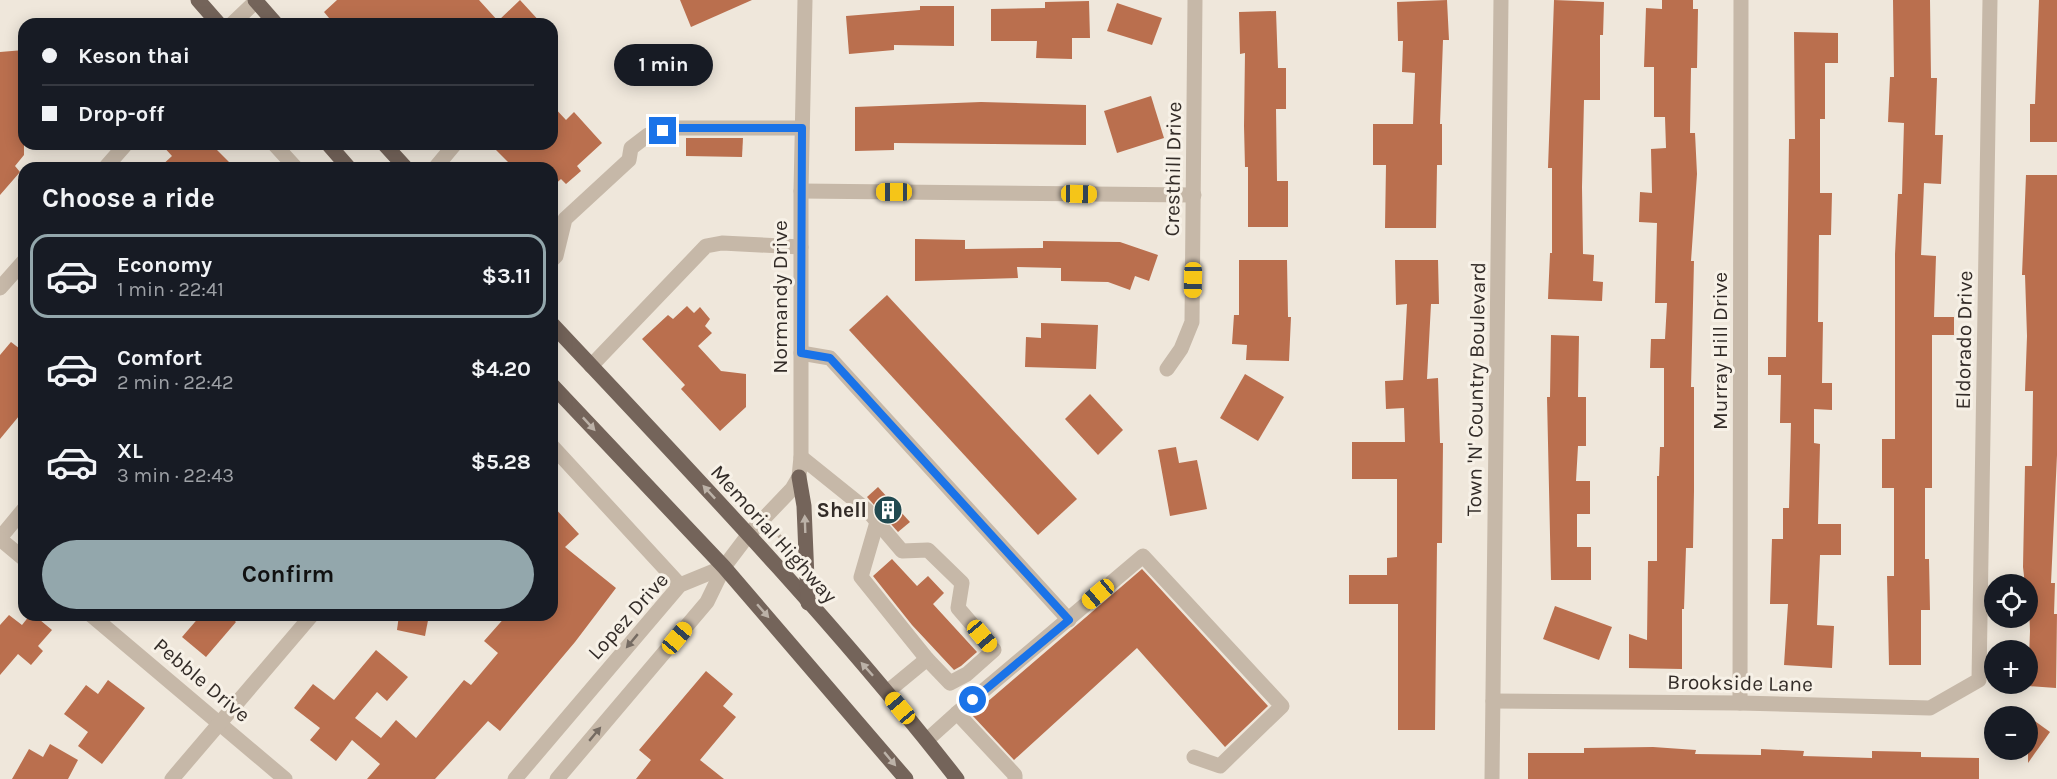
<!DOCTYPE html>
<html lang="en">
<head>
<meta charset="utf-8">
<style>
	:root { --surface:#171b24; --page:#242831; --text:#f1f3f6; --muted:#9ea1a6; --line:#363941; --accent:#93a7ac }
	body { margin:0; font-family:Karla,sans-serif; background:var(--page); color:var(--text); height:100vh; display:flex; flex-direction:column; font-size:22px; white-space:nowrap }
	* { box-sizing:border-box; margin:0 }
	p { font-size:20px; color:var(--muted) }
	.icon { flex:none; width:33px; height:33px; fill:none; stroke:currentColor; stroke-width:2; stroke-linecap:round; stroke-linejoin:round }
	.map { position:relative; flex:1; overflow:hidden }
	.side { position:absolute; left:18px; top:162px; width:540px; height:459px; display:flex; flex-direction:column; background:var(--surface); border-radius:18px; box-shadow:0 3px 15px #0003 }
	.side>* { flex:none }
	.guide { position:absolute; left:18px; top:18px; width:540px; height:132px; border-radius:18px; box-shadow:0 3px 15px #0003; display:grid; align-content:center; height:132px; padding:0 24px; background:var(--surface) }
	.controls { position:absolute; left:1984px; top:574px; display:grid; gap:12px }
	.controls a { display:grid; place-items:center; width:54px; height:54px; border-radius:50%; background:var(--surface); box-shadow:0 3px 15px #0003; font-size:30px }
	.end { position:absolute; width:27px; height:27px; margin:-14px; border:8px solid #1a73e8; background:#fff; box-shadow:0 0 0 3px #fff }
	.from { border-radius:50% }
	.bubble { position:absolute; height:42px; border-radius:21px; background:var(--surface); box-shadow:0 3px 15px #0003; font-size:20px; font-weight:700; line-height:42px; text-align:center }
	.car { position:absolute; width:18px; height:36px; margin:-18px -9px; border-radius:8px; box-shadow:0 0 4px 2px #0007; background:linear-gradient(#f5c518 24%,#345 0 40%,#f5c518 0 76%,#345 0 86%,#f5c518 0) }
	.guide b { display:flex; align-items:center; gap:21px; height:57px; font-size:22px }
	.guide b+b { border-top:2px solid var(--line) }
	.guide i { width:15px; height:15px; background:var(--text) }
	ul { padding:0; list-style:none }
	li { display:flex; align-items:center; gap:18px; height:84px; margin:0 12px 9px; padding:0 12px; border:3px solid transparent; border-radius:18px }
	li div { flex:1 }
	li b { display:block; font-size:22px }
	li em { font-style:normal; font-weight:700 }
	li.on { border-color:var(--accent) }
	li>.icon { width:54px; height:54px; stroke-width:1.5 }
	h2 { padding:0 24px; font-size:27px; line-height:72px }
	.primary-button { display:flex; gap:12px; margin-top:auto; padding:12px 24px }
	.primary-button a { flex:1; height:69px; border-radius:36px; background:var(--accent); color:#111; font-size:24px; font-weight:700; line-height:69px; text-align:center }
	.map>svg:first-child { display:block }
	.building { fill:#ba6f4e }
	.lines { fill:none; stroke-linecap:round; stroke-linejoin:round }
	.path { stroke:#b1a293; stroke-width:4; stroke-dasharray:3 3; stroke-linecap:butt }
	.minor { stroke:#c6b8a8; stroke-width:15 }
	.major { stroke:#74645a; stroke-width:15 }
	.oneway { fill:#bcb2a8 }
	.oneway2 { fill:#756b62 }
	.route { stroke:#1a73e8; stroke-width:8 }
	.labels { text-anchor:middle; dominant-baseline:central; stroke-width:6; stroke-linejoin:round; paint-order:stroke }
	.street-label { font-size:21px; fill:#332c28; stroke:#f7f1e7 }
	.poi-label { font-size:21px; font-weight:bold; fill:#332c28; stroke:#f7f1e7; text-anchor:end }
</style>
</head>
<body>
<div class="map">
<svg width="2057" height="779" viewBox="0 0 2057 779">
	<rect width="100%" height="100%" fill="#efe7db"/>
	<g class="building">
		<path d="M337,0H479L498,21L520,0L542,24H334L324,12Z"/>
		<path d="M680,0H752L691,27Z"/>
		<path d="M1447,0L1449,40H1443L1440,124H1442V165H1437L1436,228H1385L1386,165H1373V124H1413L1415,73L1402,72L1403,41H1398L1397,2Z"/>
		<path d="M1554,0L1604,2L1603,35H1600V100H1584L1582,187L1583,254L1594,255L1593,281L1603,282L1602,301L1548,299L1550,253H1552V168H1548Z"/>
		<path d="M1662,0H1693V9H1698L1697,68H1691L1690,133H1695L1697,174L1691,261H1694L1691,387H1694V491L1693,548H1686L1684,609H1682V669L1629,668V634L1647,640L1648,561H1657V476H1659L1660,447H1664V368H1650L1651,339H1665L1667,303H1655L1657,223L1639,222L1640,192L1652,193L1651,149L1666,148L1665,117H1654V67H1644L1646,8L1662,9Z"/>
		<path d="M1893,0H1930L1931,78H1937L1935,135H1943L1941,184L1924,183L1921,255L1936,256L1934,317H1954V335H1932V488H1925V559H1929L1930,610H1921V665H1889L1887,576H1894V488H1882V439H1895V254L1898,194H1902L1904,123L1888,122L1890,77H1894Z"/>
		<path d="M2039,0H2057V142H2030V104H2035Z"/>
		<path d="M1089,1L1090,38H1072V59L1036,58L1037,41H991V9L1045,8V2Z"/>
		<path d="M1117,3L1162,18L1152,45L1107,31Z"/>
		<path d="M920,6H954V46L894,45V50L849,54L846,16L920,10Z"/>
		<path d="M1276,11L1278,68H1286V109H1276L1277,181H1288V227H1248V167H1245L1244,126L1245,53L1240,54L1239,12Z"/>
		<path d="M1794,32L1838,33V63H1825V119H1820V193H1832L1831,235H1819L1818,322H1823L1822,383H1832V410L1814,409V443L1820,444L1818,524H1841V555H1820L1817,625L1834,626L1832,668L1784,665L1788,604H1770L1772,539H1783V508H1789L1791,423H1780L1781,375H1768V357H1786L1789,139H1795Z"/>
		<path d="M24,50V155L15,166L20,172L0,195V52Z"/>
		<path d="M1151,96L1164,138L1117,153L1104,111Z"/>
		<path d="M981,102L1086,105V145L894,143V150L855,151V107Z"/>
		<path d="M552,105L566,120L574,112L602,143L577,166L581,171L566,184L561,179L552,187V168H514L490,144H552Z"/>
		<path d="M686,138H743L742,157L686,156Z"/>
		<path d="M161,144H211L235,168H159L172,156Z"/>
		<path d="M2026,175H2057V455L2051,583H2055L2054,614H2057L2056,688L2028,686L2030,631L2028,585H2025L2023,567L2025,466H2032L2033,391H2025L2027,336L2025,275H2022Z"/>
		<path d="M915,239L965,240V249L1043,248V241L1120,242L1158,255L1149,281L1135,276L1130,290L1108,282L1061,281V268L1017,267L1018,278L915,281Z"/>
		<path d="M1239,260H1287L1288,317H1291L1289,361L1246,360L1247,345L1232,344L1234,315H1239Z"/>
		<path d="M1395,260H1438L1439,304H1431L1427,379L1438,378L1440,443H1443L1442,543H1437L1435,730H1398V604H1349V575H1387V558L1397,557V479H1352V442H1405L1404,408L1386,409L1385,381L1403,380L1407,304L1396,305Z"/>
		<path d="M887,295L1077,499L1038,535L849,330Z"/>
		<path d="M687,306L694,313L700,307L710,319L705,326L712,333L698,346L721,371L746,374V407L720,431L681,389L685,385L642,339L668,315L673,319Z"/>
		<path d="M1041,323L1098,325L1096,369L1025,367L1026,337L1041,338Z"/>
		<path d="M1551,335L1579,336L1578,397H1586V446H1578L1576,481H1590V514H1577V547H1591V580H1551L1547,397H1550Z"/>
		<path d="M11,342L24,352V410L0,439V355Z"/>
		<path d="M1245,374L1284,397L1258,441L1220,418Z"/>
		<path d="M1090,394L1123,430L1098,455L1065,419Z"/>
		<path d="M1176,447L1179,463L1197,460L1207,509L1170,516L1158,450Z"/>
		<path d="M878,487L910,522L898,532L867,497Z"/>
		<path d="M552,505L579,534L565,547L616,588L575,642L500,731L488,721L435,779H367L380,764L352,740L336,761L310,740L320,728L294,708L313,684L334,700L376,650L408,677L387,701L377,692L355,718L381,738L396,720L416,738L464,680L471,685L498,653L484,641L507,615H552Z"/>
		<path d="M892,559L917,586L928,576L944,593L933,604L977,652L961,666L954,670L912,625L873,576Z"/>
		<path d="M1142,569L1268,706L1225,747L1137,648L1014,760L972,715Z"/>
		<path d="M1555,606L1612,627L1599,660L1543,639Z"/>
		<path d="M9,615L22,625L30,615H34L52,630L38,646L43,651L31,665L18,654L0,675V625Z"/>
		<path d="M201,615H228L236,622L206,657L182,637Z"/>
		<path d="M399,615H429L425,636L397,630Z"/>
		<path d="M706,671L733,694L723,706L736,717L700,760L724,779H636L651,760L639,750Z"/>
		<path d="M108,680L145,708L102,764L78,746L88,732L64,714L86,685L98,694Z"/>
		<path d="M2028,716L2050,732L2028,763Z"/>
		<path d="M50,744L78,760L68,779H12L29,749L43,757Z"/>
		<path d="M1653,747L1696,750L1695,754L1761,755V749L1804,751L1803,756L1872,758V751L1921,752V757L1979,758V779H1528V753H1584V748Z"/>
	</g>
	<g class="lines">
		<path class="path" d="M775,531L788,546"/>
		<g class="minor">
			<path d="M232,24L256,1"/>
			<path d="M274,144L296,168"/>
			<path d="M105,168L126,144"/>
			<path d="M435,168L455,144"/>
			<path d="M801,191L1194,195"/>
			<path d="M552,260L556,256L565,219L629,160L631,148L648,135L678,128H802"/>
			<path d="M0,288L24,261"/>
			<path d="M801,353L830,358L1069,620"/>
			<path d="M591,366L706,246L722,243L801,247"/>
			<path d="M1167,369L1181,349L1192,322L1195,0"/>
			<path d="M552,446L680,585"/>
			<path d="M801,457L867,510L902,551L928,550L962,583L958,608L994,650L967,674L950,683L927,659L887,692"/>
			<path d="M877,522L861,577L927,659"/>
			<path d="M0,538L24,509"/>
			<path d="M0,539L24,559"/>
			<path d="M91,615L285,779"/>
			<path d="M1493,701L1740,703L1930,708L1979,680L1990,0"/>
			<path d="M1740,703L1741,0"/>
			<path d="M927,740L957,713"/>
			<path d="M172,779L312,615"/>
			<path d="M515,779L680,585L724,567"/>
			<path d="M557,779L707,602L724,567L749,534L792,489L799,477L801,457V191L805,0"/>
			<path d="M1015,779V775L957,713L1143,556L1282,706L1220,766L1194,757"/>
			<path d="M1492,779L1501,0"/>
		</g>
		<g class="major">
			<path d="M198,0L219,24"/>
			<path d="M255,0L276,24"/>
			<path d="M328,144L349,168"/>
			<path d="M384,144L406,168"/>
			<path d="M552,324C691,472 832,619 957,779"/>
			<path d="M552,385L724,567L906,779"/>
			<path d="M799,477L804,506L808,603"/>
		</g>
	</g>
	<defs><path id="oneway-solid" d="M-6-.8H1V-3.2L6.5 0L1 3.2V.8H-6Z" transform="scale(1.5)"/></defs>
	<g class="oneway">
		<use href="#oneway-solid" transform="translate(589 424) rotate(47)"/>
		<use href="#oneway-solid" transform="translate(709 492) rotate(-133)"/>
		<use href="#oneway-solid" transform="translate(805 524) rotate(-92)"/>
		<use href="#oneway-solid" transform="translate(763 611) rotate(49)"/>
		<use href="#oneway-solid" transform="translate(867 669) rotate(-132)"/>
		<use href="#oneway-solid" transform="translate(890 759) rotate(50)"/>
	</g>
	<g class="oneway2">
		<use href="#oneway-solid" transform="translate(632 641) rotate(130)"/>
		<use href="#oneway-solid" transform="translate(595 734) rotate(-50)"/>
	</g>
	<g class="lines">
		<path class="route" d="M663,131L678,128H802L801,353L830,358L1069,620L973,700"/>
	</g>
	<defs>
		<g id="building-disc" transform="scale(1.5)"><circle r="9.5" fill="#214a51" stroke="#f7f1e7"/><path d="M-4-6H4V6H1V3H-1V6H-4ZM-2.5-4.3h1.7v1.8h-1.7ZM.8-4.3h1.7v1.8H.8ZM-2.5-1h1.7V.8h-1.7ZM.8-1h1.7V.8H.8Z" fill="#fff"/></g>
	</defs>
	<g fill-rule="evenodd">
		<use href="#building-disc" x="888" y="510"/>
	</g>
	<g class="labels">
		<g class="street-label">
			<text transform="translate(1173 169) rotate(-89)">Cresthill Drive</text>
			<text transform="translate(780 297) rotate(-90)">Normandy Drive</text>
			<text transform="translate(1964 340) rotate(-89)">Eldorado Drive</text>
			<text transform="translate(1720 351) rotate(-90)">Murray Hill Drive</text>
			<text transform="translate(1476 389) rotate(-89)">Town 'N' Country Boulevard</text>
			<text transform="translate(774 534) rotate(48)">Memorial Highway</text>
			<text transform="translate(628 616) rotate(-48)">Lopez Drive</text>
			<text transform="translate(202 680) rotate(40)">Pebble Drive</text>
			<text transform="translate(1740 683) rotate(1)">Brookside Lane</text>
		</g>
		<g class="poi-label">
			<text x="867" y="510">Shell</text>
		</g>
	</g>
</svg>
<div class="controls">
<a><svg class="icon" aria-label="locate" viewBox="0 0 24 24"><circle cx="12" cy="12" r="6"/><path d="M12 2v4M12 18v4M2 12h4M18 12h4"/></svg></a>
<a>+</a>
<a>−</a>
</div>
<i class="end from" style="left:973px;top:700px"></i>
<i class="end" style="left:663px;top:131px"></i>
<div class="bubble" style="left:614px;top:44px;width:99px">1 min</div>
<i class="car" style="left:894px;top:192px;rotate:270deg"></i>
<i class="car" style="left:1079px;top:194px;rotate:91deg"></i>
<i class="car" style="left:1193px;top:280px;rotate:181deg"></i>
<i class="car" style="left:1098px;top:594px;rotate:230deg"></i>
<i class="car" style="left:982px;top:636px;rotate:140deg"></i>
<i class="car" style="left:677px;top:638px;rotate:40deg"></i>
<i class="car" style="left:900px;top:708px;rotate:320deg"></i>
<div class="guide">
<b><i class="from"></i>Keson thai</b>
<b><i></i>Drop-off</b>
</div>
<section class="side">
<h2>Choose a ride</h2>
<ul>
<li class="on"><svg class="icon" aria-label="car" viewBox="0 0 24 24"><path d="M5 17H2v-5l4-1 3-4h7l3 4 3 1v5h-3M9 17h6M6 11h13"/><circle cx="7" cy="17" r="2"/><circle cx="17" cy="17" r="2"/></svg><div><b>Economy</b><p>1 min · 22:41</p></div><em>$3.11</em></li>
<li><svg class="icon" aria-label="car" viewBox="0 0 24 24"><path d="M5 17H2v-5l4-1 3-4h7l3 4 3 1v5h-3M9 17h6M6 11h13"/><circle cx="7" cy="17" r="2"/><circle cx="17" cy="17" r="2"/></svg><div><b>Comfort</b><p>2 min · 22:42</p></div><em>$4.20</em></li>
<li><svg class="icon" aria-label="car" viewBox="0 0 24 24"><path d="M5 17H2v-5l4-1 3-4h7l3 4 3 1v5h-3M9 17h6M6 11h13"/><circle cx="7" cy="17" r="2"/><circle cx="17" cy="17" r="2"/></svg><div><b>XL</b><p>3 min · 22:43</p></div><em>$5.28</em></li>
</ul>
<div class="primary-button"><a>Confirm</a></div>
</section>
</div>
</body>
</html>
